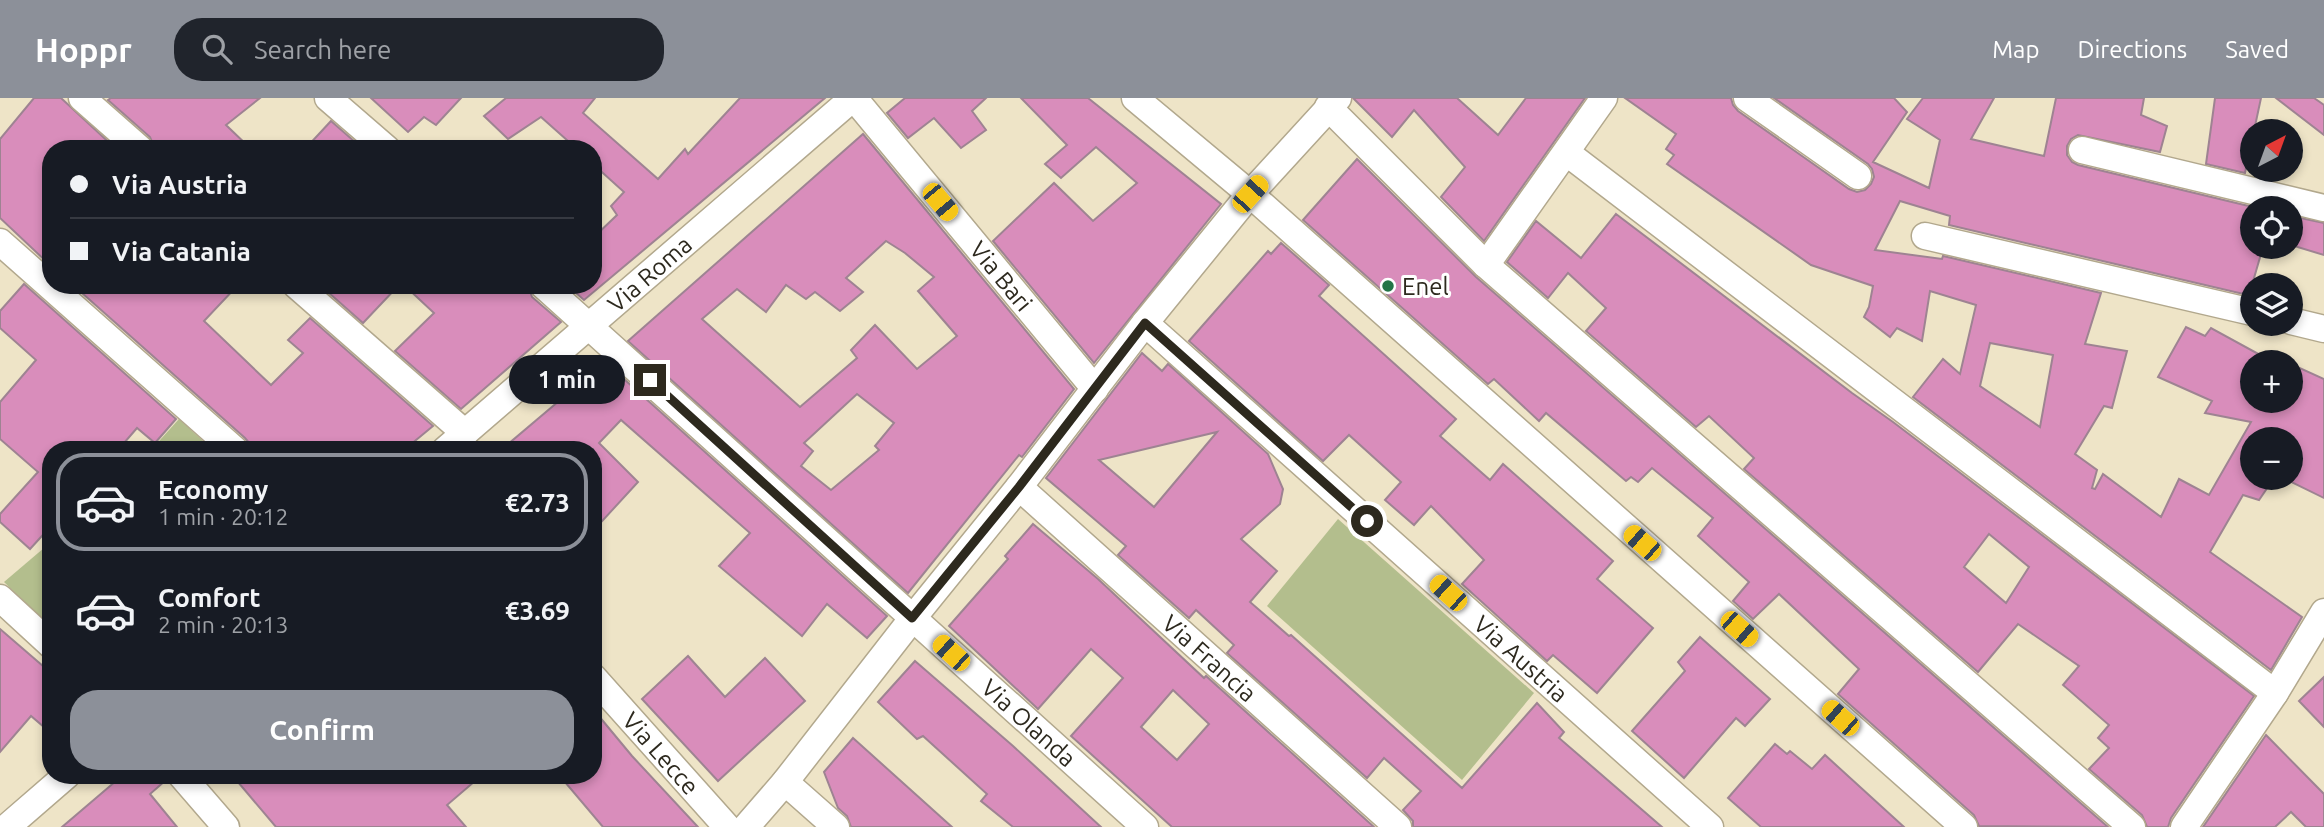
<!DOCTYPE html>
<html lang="en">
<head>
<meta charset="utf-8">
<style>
	:root { --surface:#171b24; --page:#20242c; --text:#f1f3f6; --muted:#9ea1a6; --line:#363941; --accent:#8c9099 }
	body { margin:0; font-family:Ubuntu,sans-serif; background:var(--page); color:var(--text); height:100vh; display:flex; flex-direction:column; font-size:26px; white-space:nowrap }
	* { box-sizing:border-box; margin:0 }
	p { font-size:23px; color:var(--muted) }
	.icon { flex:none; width:38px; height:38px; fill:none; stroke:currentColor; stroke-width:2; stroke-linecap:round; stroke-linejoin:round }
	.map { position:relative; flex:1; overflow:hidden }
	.side { position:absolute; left:42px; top:343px; width:560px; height:343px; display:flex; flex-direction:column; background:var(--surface); border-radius:28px; box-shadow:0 4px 10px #0003 }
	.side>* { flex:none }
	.guide { position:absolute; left:42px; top:42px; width:560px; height:154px; border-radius:28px; box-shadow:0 4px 10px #0003; display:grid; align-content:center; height:154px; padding:0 28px; background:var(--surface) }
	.needle { width:46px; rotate:41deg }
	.tools { position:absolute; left:2240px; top:21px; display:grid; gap:14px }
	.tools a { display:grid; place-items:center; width:63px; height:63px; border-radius:50%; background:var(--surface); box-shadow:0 4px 10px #0003; font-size:35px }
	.end { position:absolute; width:32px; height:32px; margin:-16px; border:9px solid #2d291e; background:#fff; box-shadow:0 0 0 4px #fff }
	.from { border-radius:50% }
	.bubble { position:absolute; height:49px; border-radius:24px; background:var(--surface); box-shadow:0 4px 10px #0003; font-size:23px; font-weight:700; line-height:49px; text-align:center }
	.car { position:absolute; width:21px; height:42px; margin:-21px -10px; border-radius:9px; box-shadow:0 0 5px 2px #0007; background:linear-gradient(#f5c518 24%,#345 0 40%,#f5c518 0 76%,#345 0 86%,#f5c518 0) }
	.guide b { display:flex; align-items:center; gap:24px; height:66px; font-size:26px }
	.guide b+b { border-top:2px solid var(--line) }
	.guide i { width:18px; height:18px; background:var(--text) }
	ul { padding:12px 0 0; list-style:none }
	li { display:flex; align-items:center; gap:21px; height:98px; margin:0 14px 10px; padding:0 14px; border:4px solid transparent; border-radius:28px }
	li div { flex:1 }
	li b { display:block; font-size:26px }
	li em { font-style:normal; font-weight:700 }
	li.active { border-color:var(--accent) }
	li>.icon { width:63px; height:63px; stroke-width:1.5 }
	.action { display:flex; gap:14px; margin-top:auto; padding:14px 28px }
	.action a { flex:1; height:80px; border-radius:28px; background:var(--accent); color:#fff; font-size:28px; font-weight:700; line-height:80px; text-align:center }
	header { display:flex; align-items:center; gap:42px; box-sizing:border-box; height:98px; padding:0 35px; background:var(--accent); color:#fff }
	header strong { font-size:33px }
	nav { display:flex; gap:38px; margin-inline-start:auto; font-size:24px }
	.search { width:490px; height:63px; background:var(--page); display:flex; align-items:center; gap:18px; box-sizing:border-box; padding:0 24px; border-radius:28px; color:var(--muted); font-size:26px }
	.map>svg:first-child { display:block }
	.green { fill:#b3be8d }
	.building { fill:#d98dbb; stroke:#9e8392; stroke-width:2; fill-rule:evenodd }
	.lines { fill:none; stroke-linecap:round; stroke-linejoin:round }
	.minor-casing { stroke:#b2a88d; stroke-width:29 }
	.minor { stroke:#fff; stroke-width:26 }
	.route { stroke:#2d291e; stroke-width:9 }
	.poi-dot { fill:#237446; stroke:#fff; stroke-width:2.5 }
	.labels { text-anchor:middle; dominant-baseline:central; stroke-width:6; stroke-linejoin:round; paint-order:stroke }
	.street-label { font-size:24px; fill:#2d291e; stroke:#fff }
	.poi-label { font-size:24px; fill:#2d291e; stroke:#fff; text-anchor:start }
</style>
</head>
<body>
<header>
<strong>Hoppr</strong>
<div class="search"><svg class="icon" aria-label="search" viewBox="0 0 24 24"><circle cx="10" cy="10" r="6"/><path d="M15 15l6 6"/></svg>Search here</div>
<nav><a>Map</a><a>Directions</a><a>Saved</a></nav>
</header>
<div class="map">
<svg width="2324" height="729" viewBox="0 0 2324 729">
	<rect width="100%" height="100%" fill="#eee4c7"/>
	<g class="green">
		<path d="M179,321L213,352H151Z"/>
		<path d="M1338,421L1534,595L1462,682L1267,508Z"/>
		<path d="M51,444V529L4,484Z"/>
	</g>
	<g class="building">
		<path d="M34,0H61L116,51H51V168L0,120V41Z"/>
		<path d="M111,0H260L226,27L251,51H155L150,39L108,2Z"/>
		<path d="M371,0H461L436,27L424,19L408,34Z"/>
		<path d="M506,0H595L583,15L658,81L685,51L688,56L740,0H825L584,202L567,187H593V140L617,117L611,108L624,94L593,66V51H577L541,19L508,41L484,18Z"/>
		<path d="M905,0H986L972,13L986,32L961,50L934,20L908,40L887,15Z"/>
		<path d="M1021,0H1088L1221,106L1094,265L993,143L1054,85L1093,123L1137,85L1096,49L1061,80L1045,66L1067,47Z"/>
		<path d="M1353,0H1457L1498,37L1526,0H1585L1484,143L1441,99L1465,69L1414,12L1392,39Z"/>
		<path d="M1625,0H1731L1733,7L1738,13L1849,91L1857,94L1865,92L1871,86L1874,79L1872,71L1868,66L1774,0H1894L1907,14L1873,64L1929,90L1940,42L1907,21L1923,0H1994L1971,41L2044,58L2056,0H2144L2141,17L2167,28L2160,54L2078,37L2071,41L2067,48V57L2072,64L2078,67L2257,110H2252V149H2263L2252,187V198L1949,127L1950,118L1900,103L1875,152L1942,161L1943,158L2101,195L2085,246L2127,253L2112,310L2104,308L2075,356L2097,372L2092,390L2095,391L2103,376L2161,419L2179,381L2209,397L2251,324L2205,315L2212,303L2158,279L2186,229L2205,238L2211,230L2273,264H2252V303H2291V266L2324,281V400L2283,380H2291V341H2252V380H2274L2259,402L2243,397L2210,454L2302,519L2271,572L1913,299L1943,261L1960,276L1976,207L1930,193L1922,243L1897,230L1890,239L1864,219L1869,209L1873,188L1811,167L1667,66L1674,57L1666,51L1676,36ZM1990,245L2053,257L2040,329L1980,288Z"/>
		<path d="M2215,0H2261L2245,75L2206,66Z"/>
		<path d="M2276,0H2314L2324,7V37Z"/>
		<path d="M331,23L363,51H305Z"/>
		<path d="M863,36L1074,291L1022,359L1019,357L908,495L628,243ZM886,143L905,155L934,179L918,193L957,238L917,271L875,227L851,252L857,260L800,309L702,221L737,191L766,214L786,187L806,201L815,194L840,213L863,194L846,180ZM857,296L894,325L875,348L879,352L831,392L801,368L813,353L804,345Z"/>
		<path d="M1357,61L1476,179L2108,729L1979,728L1974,717L1838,596L1859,571L1779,496L1753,521L1733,503L1749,484L1698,438L1713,420L1652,370L1638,384L1631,379L1626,383L1546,315L1539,323L1494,281L1488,286L1303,122Z"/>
		<path d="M1616,116L1852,295L1893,324L2254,598L2171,720L2168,729H2147L2142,717L2089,671L2109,650L2098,640L2109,627L2063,587L2079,568L2018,526L1978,574L1744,371L1754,360L1709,318L1696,329L1586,233L1606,210L1568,175L1548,200L1507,164L1536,123L1581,160ZM1989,436L2029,469L2006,505L1964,469Z"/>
		<path d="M2291,118L2324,125V157L2291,147Z"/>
		<path d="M1281,145L1329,187L1319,198L1456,321L1440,338L1490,382L1503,366L1613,463L1597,481L1653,530L1597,595L1553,557L1547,563L1462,486L1484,462L1431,408L1414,427L1385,402L1401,384L1349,337L1323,363L1189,243L1268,153L1271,156Z"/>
		<path d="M24,186L176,321L155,345L137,330L118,352H51V428L30,451L0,424V416L38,374L0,341V304L36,262L0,230V213Z"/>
		<path d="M73,187H238L204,223L271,287L303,255L288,242L310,220L433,328L404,352H255L245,340Z"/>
		<path d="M320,187H399L363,225Z"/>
		<path d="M404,187H528L532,199L561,224L461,311L395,253L434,215Z"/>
		<path d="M1142,255L1162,273L1168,266L1268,356L1283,391L1280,406L1241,441L1277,473L1250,504L1289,538L1291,537L1462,690L1537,605L1564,634L1559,640L1662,729H1413V723L1403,712L1421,693L1384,660L1367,680L1227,555L1234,547L1196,512L1189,520L1118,457L1126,448L1046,380ZM1217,334L1154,409L1099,362Z"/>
		<path d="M605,264L887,518L867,540L827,506L802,538L719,468L750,435L621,322L599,345L638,384L593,433V351L501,352Z"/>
		<path d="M1033,426L1098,481L1204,580L1206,578L1374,729H1172L1071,638L1123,580L1091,551L1038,611L949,528L1008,461L1005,458ZM1173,592L1209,626L1177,662L1141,629Z"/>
		<path d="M0,531L51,575V635L31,618L0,654Z"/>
		<path d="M1700,539L1770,601L1745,628L1736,620L1684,680L1632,633L1685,573L1678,564Z"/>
		<path d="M688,558L725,599L765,560L805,603L718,683L642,601Z"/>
		<path d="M915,563L1013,648L1101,729H1013L981,703L987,696L923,638L917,641L878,604Z"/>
		<path d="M2324,579V629L2299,603Z"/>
		<path d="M593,611L632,658L698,729H603L559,677H593Z"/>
		<path d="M2266,637L2324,696V729H2306L2291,714L2275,729H2203Z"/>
		<path d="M853,640L952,729H851L847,718L838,710L824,674Z"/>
		<path d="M1775,646L1787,656L1790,653L1812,671L1825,657L1904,729H1761L1728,700Z"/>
		<path d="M123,677H166V682L150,696L177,729H62Z"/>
		<path d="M232,677H482L447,707L466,729H276Z"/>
	</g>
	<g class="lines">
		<g class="minor-casing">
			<g id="minor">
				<path d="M82,0L140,51"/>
				<path d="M328,0L387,51"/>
				<path id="s1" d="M854,0L1095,291"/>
				<path d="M1135,0L1250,96L1964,729"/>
				<path d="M1747,0L1858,78"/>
				<path d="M1328,9L1486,167L2132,729"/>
				<path d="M2082,52L2324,110"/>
				<path d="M1567,55L2275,595"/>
				<path d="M1925,138L2252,214"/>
				<path d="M0,144L235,352"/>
				<path d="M1486,167L1604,0"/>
				<path d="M296,187L465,335"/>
				<path id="s2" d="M543,187L1145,729"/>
				<path d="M2291,223L2324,231"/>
				<path id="s3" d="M1145,225L1710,729"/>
				<path id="s4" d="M445,352L853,0"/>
				<path id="s5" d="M1019,389L1398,729"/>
				<path d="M0,500L51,547"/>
				<path id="s6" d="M593,579L727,729"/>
				<path d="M181,677L226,729"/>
				<path d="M785,684L836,729"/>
				<path d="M7,729L67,677"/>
				<path d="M746,729L785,684L912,521L1019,389L1145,225L1250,96L1338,0"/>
				<path d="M2184,729L2275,595L2324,514"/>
			</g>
		</g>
		<use href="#minor" class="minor"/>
	</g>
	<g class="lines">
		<path class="route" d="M650,282L912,520L1019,389L1145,225L1367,423"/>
	</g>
	<circle class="poi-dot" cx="1388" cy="188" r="7"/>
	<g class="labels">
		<g class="street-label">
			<text stroke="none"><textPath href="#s4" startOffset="270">Via Roma</textPath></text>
			<text stroke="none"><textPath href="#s1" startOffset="231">Via Bari</textPath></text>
			<text stroke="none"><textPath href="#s5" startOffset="256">Via Francia</textPath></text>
			<text stroke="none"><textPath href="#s3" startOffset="504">Via Austria</textPath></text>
			<text stroke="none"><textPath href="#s2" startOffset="654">Via Olanda</textPath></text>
			<text stroke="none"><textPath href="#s6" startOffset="102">Via Lecce</textPath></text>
		</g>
		<g class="poi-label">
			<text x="1402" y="188">Enel</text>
		</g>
	</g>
</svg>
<div class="tools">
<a><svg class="needle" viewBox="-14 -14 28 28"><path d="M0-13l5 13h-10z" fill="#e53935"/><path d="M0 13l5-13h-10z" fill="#9ea1a6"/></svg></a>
<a><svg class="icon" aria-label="locate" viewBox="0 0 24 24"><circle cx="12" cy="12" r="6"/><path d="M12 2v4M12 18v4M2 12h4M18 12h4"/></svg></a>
<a><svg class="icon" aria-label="layers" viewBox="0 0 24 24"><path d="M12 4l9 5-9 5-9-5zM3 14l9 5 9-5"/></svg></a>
<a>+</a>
<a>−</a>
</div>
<i class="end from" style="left:1367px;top:423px"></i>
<i class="end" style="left:650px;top:282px"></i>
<div class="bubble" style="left:509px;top:257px;width:116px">1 min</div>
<i class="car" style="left:1250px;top:96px;rotate:42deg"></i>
<i class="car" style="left:940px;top:104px;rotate:140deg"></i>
<i class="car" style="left:1642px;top:445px;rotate:311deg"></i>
<i class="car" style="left:1448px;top:495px;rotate:312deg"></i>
<i class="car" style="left:1739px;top:531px;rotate:131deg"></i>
<i class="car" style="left:951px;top:555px;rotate:312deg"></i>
<i class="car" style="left:1840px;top:620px;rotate:311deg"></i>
<div class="guide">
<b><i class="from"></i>Via Austria</b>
<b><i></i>Via Catania</b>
</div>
<section class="side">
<ul>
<li class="active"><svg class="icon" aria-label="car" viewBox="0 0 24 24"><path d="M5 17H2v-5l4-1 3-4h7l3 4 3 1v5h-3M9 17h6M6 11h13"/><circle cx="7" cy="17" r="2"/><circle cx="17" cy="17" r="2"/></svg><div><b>Economy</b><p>1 min · 20:12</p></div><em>€2.73</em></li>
<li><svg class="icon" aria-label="car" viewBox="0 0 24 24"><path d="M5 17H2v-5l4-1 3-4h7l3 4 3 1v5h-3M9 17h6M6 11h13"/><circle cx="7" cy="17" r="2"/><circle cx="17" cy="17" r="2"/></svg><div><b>Comfort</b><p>2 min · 20:13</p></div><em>€3.69</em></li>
</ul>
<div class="action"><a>Confirm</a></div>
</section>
</div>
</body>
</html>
